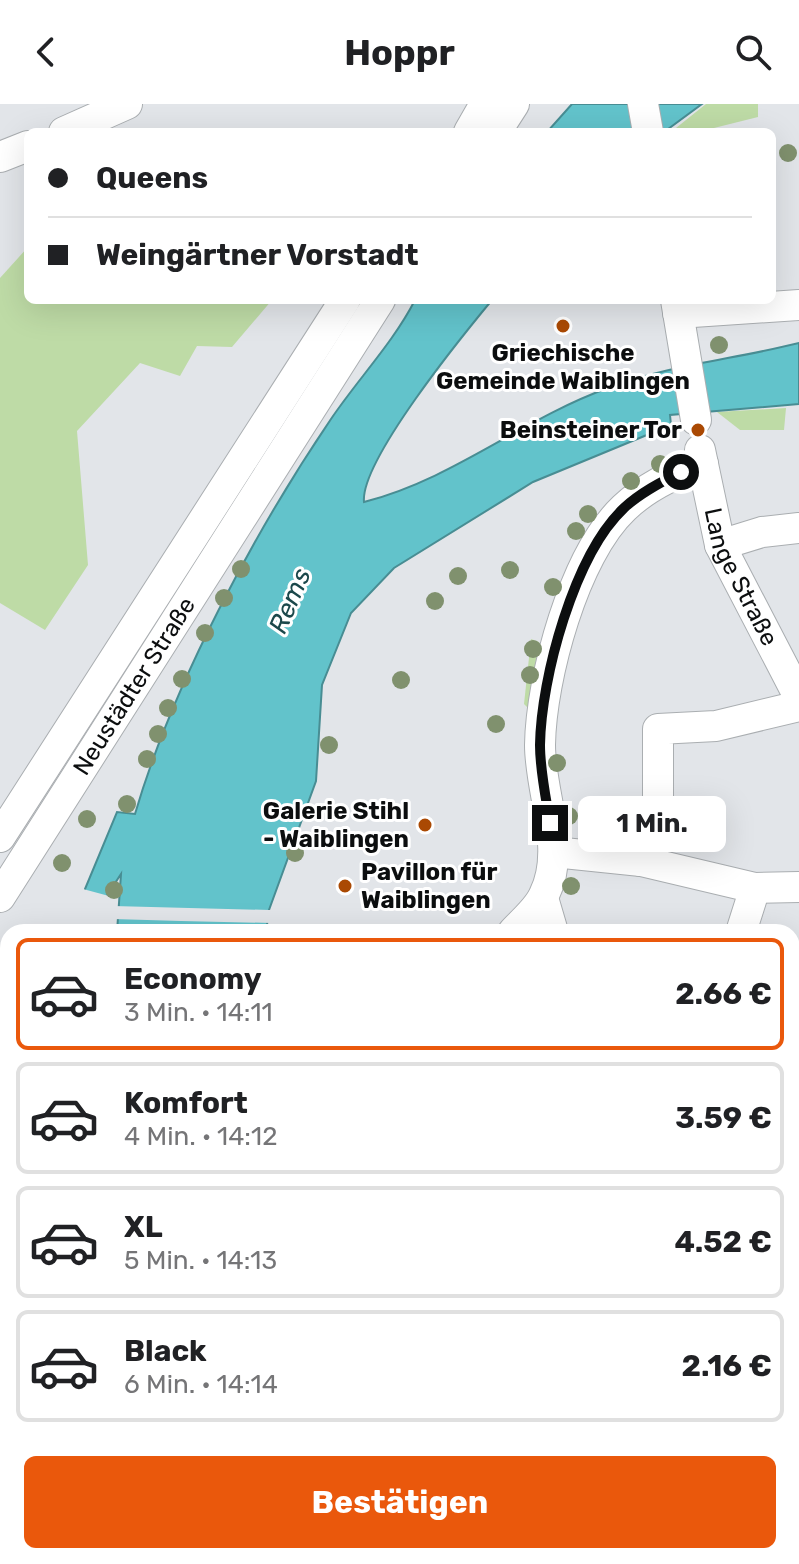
<!DOCTYPE html>
<html lang="de">
<head>
<meta charset="utf-8">
<style>
	:root { --surface:#fff; --page:#f2f2f2; --text:#202124; --muted:#757577; --line:#e0e0e0; --accent:#ea580c }
	body { margin:0; font-family:Rubik,sans-serif; background:var(--page); color:var(--text); height:100vh; display:flex; flex-direction:column; font-size:30px; white-space:nowrap }
	* { box-sizing:border-box; margin:0 }
	p { font-size:26px; color:var(--muted) }
	.icon { flex:none; width:44px; height:44px; fill:none; stroke:currentColor; stroke-width:2; stroke-linecap:round; stroke-linejoin:round }
	.map { position:relative; flex:1; overflow:hidden }
	.panel { position:absolute; left:0px; top:820px; width:800px; height:640px; display:flex; flex-direction:column; background:var(--surface); border-radius:24px 24px 0 0; box-shadow:0 8px 32px #0002 }
	.panel>* { flex:none }
	.hud { position:absolute; left:24px; top:24px; width:752px; height:176px; border-radius:12px; box-shadow:0 8px 32px #0002; display:grid; align-content:center; height:176px; padding:0 24px; background:var(--surface) }
	.end { position:absolute; width:36px; height:36px; margin:-18px; border:10px solid #0c0e0f; background:#fff; box-shadow:0 0 0 4px #fff }
	.from { border-radius:50% }
	.bubble { position:absolute; height:56px; border-radius:12px; background:var(--surface); box-shadow:0 8px 32px #0002; font-size:26px; font-weight:700; line-height:56px; text-align:center }
	.hud b { display:flex; align-items:center; gap:28px; height:76px; font-size:30px }
	.hud b+b { border-top:2px solid var(--line) }
	.hud i { width:20px; height:20px; background:var(--text) }
	ul { padding:14px 0 0; list-style:none }
	li { display:flex; align-items:center; gap:24px; height:112px; margin:0 16px 12px; padding:0 8px; border:4px solid var(--line); border-radius:12px }
	li div { flex:1 }
	li b { display:block; font-size:30px }
	li em { font-style:normal; font-weight:700 }
	li.active { border-color:var(--accent) }
	li>.icon { width:72px; height:72px; stroke-width:1.5 }
	.action { display:flex; gap:16px; margin-top:auto; padding:16px 24px }
	.action a { flex:1; height:92px; border-radius:12px; background:var(--accent); color:#fff; font-size:32px; font-weight:700; line-height:92px; text-align:center }
	header { display:flex; justify-content:space-between; align-items:center; height:104px; padding:0 24px; background:var(--surface); font-size:36px; font-weight:700 }
	.map>svg:first-child { display:block }
	.green { fill:#bedba6 }
	.water { fill:#62c3cb; stroke:#488d93; stroke-width:2 }
	.pier { fill:#e2e5e9 }
	.lines { fill:none; stroke-linecap:round; stroke-linejoin:round }
	.minor-casing { stroke:#aaaeb1; stroke-width:32 }
	.minor { stroke:#fff; stroke-width:30 }
	.tree { fill:#80916e }
	.route { stroke:#0c0e0f; stroke-width:10 }
	.poi-dot { fill:#aa4903; stroke:#fff; stroke-width:3 }
	.labels { text-anchor:middle; dominant-baseline:central; stroke-width:6; stroke-linejoin:round; paint-order:stroke }
	.poi-label { font-size:24px; font-weight:bold; fill:#0c0e0f; stroke:#fff; text-anchor:end }
	.street-label { font-size:24px; fill:#0c0e0f; stroke:#fff }
	.water-label { font-size:26px; font-style:italic; fill:#1b484b; stroke:#fff }
</style>
</head>
<body>
<header><svg class="icon" aria-label="back" viewBox="0 0 24 24"><path d="M15 5l-7 7 7 7"/></svg>Hoppr<svg class="icon" aria-label="search" viewBox="0 0 24 24"><circle cx="10" cy="10" r="6"/><path d="M15 15l6 6"/></svg></header>
<div class="map">
<svg width="799" height="1460" viewBox="0 0 799 1460">
	<rect width="100%" height="100%" fill="#e2e5e9"/>
	<g class="green">
		<path d="M706,0H758V13L698,28H671Z"/>
		<path d="M28,143V196H272L232,243L197,242L180,272L140,259L77,327L88,461L45,526L0,499V174Z"/>
		<path d="M786,304L784,326H740L717,308Z"/>
		<path d="M531,535L539,538L528,604L524,600Z"/>
		<path d="M8,1141V1172L0,1188V1156Z"/>
		<path d="M8,1224V1452H20L12,1460H0V1231Z"/>
		<path d="M90,1452H155L149,1460H85Z"/>
	</g>
	<g class="water">
		<path d="M572,0H702L664,28H547Z"/>
		<path d="M415,196H492C463,231 360,357 364,398C454,375 522,315 608,284C669,261 736,255 799,239V300L670,311L671,321L533,378L394,464L351,509L322,581L316,677L269,806L266,828H117L121,770L106,793L99,828H85V785L117,708L135,710C173,580 255,427 331,315C358,275 393,239 415,196Z"/>
		<path d="M20,1452H88L83,1460H12Z"/>
	</g>
	<g class="pier">
		<path d="M83,785L109,792L104,821H81Z"/>
		<path d="M113,802L269,806H273L271,819L181,817L113,815Z"/>
	</g>
	<g class="lines">
		<g class="minor-casing">
			<g id="minor">
				<path d="M643,0L648,28"/>
				<path d="M64,28L127,0"/>
				<path d="M469,28L485,0"/>
				<path d="M496,28L514,0"/>
				<path d="M0,53L28,42"/>
				<path d="M676,196L696,316"/>
				<path d="M678,209L799,201"/>
				<path id="s1" d="M700,346L720,441L799,593"/>
				<path d="M720,441L762,428L799,424"/>
				<path d="M0,733L345,196"/>
				<path d="M554,748L641,757L755,784L799,783"/>
				<path d="M641,757L658,697V625L716,622L799,602"/>
				<path id="s2" d="M0,793L380,196"/>
				<path d="M543,794L553,828"/>
				<path d="M513,828C523,817 538,805 544,791C567,745 540,690 540,641C541,574 574,451 624,404C646,383 675,369 703,360"/>
				<path d="M741,828L755,784"/>
				<path d="M792,933L799,935"/>
				<path d="M792,1075L799,1079"/>
				<path d="M792,1395L799,1385"/>
				<path d="M342,1452L350,1460"/>
				<path d="M167,1460L173,1452"/>
				<path d="M382,1460L390,1452"/>
				<path d="M745,1460L751,1452"/>
			</g>
		</g>
		<use href="#minor" class="minor"/>
	</g>
	<g class="tree">
		<circle cx="788" cy="49" r="9"/>
		<circle cx="719" cy="241" r="9"/>
		<circle cx="660" cy="360" r="9"/>
		<circle cx="631" cy="377" r="9"/>
		<circle cx="588" cy="410" r="9"/>
		<circle cx="576" cy="427" r="9"/>
		<circle cx="241" cy="465" r="9"/>
		<circle cx="510" cy="466" r="9"/>
		<circle cx="458" cy="472" r="9"/>
		<circle cx="553" cy="483" r="9"/>
		<circle cx="224" cy="494" r="9"/>
		<circle cx="435" cy="497" r="9"/>
		<circle cx="205" cy="529" r="9"/>
		<circle cx="533" cy="545" r="9"/>
		<circle cx="530" cy="571" r="9"/>
		<circle cx="182" cy="575" r="9"/>
		<circle cx="401" cy="576" r="9"/>
		<circle cx="168" cy="604" r="9"/>
		<circle cx="496" cy="620" r="9"/>
		<circle cx="158" cy="630" r="9"/>
		<circle cx="329" cy="641" r="9"/>
		<circle cx="147" cy="655" r="9"/>
		<circle cx="557" cy="659" r="9"/>
		<circle cx="127" cy="700" r="9"/>
		<circle cx="569" cy="712" r="9"/>
		<circle cx="87" cy="715" r="9"/>
		<circle cx="295" cy="749" r="9"/>
		<circle cx="62" cy="759" r="9"/>
		<circle cx="571" cy="782" r="9"/>
		<circle cx="114" cy="786" r="9"/>
	</g>
	<g class="lines">
		<path class="route" d="M550,719C546,694 540,667 540,641C541,574 574,451 624,404C640,389 661,378 681,368"/>
	</g>
	<g class="poi-dot">
		<circle cx="563" cy="222" r="8"/>
		<circle cx="698" cy="326" r="8"/>
		<circle cx="425" cy="721" r="8"/>
		<circle cx="345" cy="782" r="8"/>
	</g>
	<g class="labels">
		<g class="poi-label">
			<text x="563" y="249" text-anchor="middle">Griechische<tspan x="563" dy="28">Gemeinde Waiblingen</tspan></text>
			<text x="682" y="326">Beinsteiner Tor</text>
			<text x="409" y="707">Galerie Stihl<tspan x="409" dy="28">- Waiblingen</tspan></text>
			<text x="361" y="768" text-anchor="start">Pavillon für<tspan x="361" dy="28">Waiblingen</tspan></text>
		</g>
		<g class="street-label">
			<text stroke="none"><textPath href="#s1" startOffset="134">Lange Straße</textPath></text>
			<text stroke="none"><textPath href="#s2" startOffset="250">Neustädter Straße</textPath></text>
		</g>
		<g class="water-label">
			<text transform="translate(290 497) rotate(-67)">Rems</text>
		</g>
	</g>
</svg>
<i class="end from" style="left:681px;top:368px"></i>
<i class="end" style="left:550px;top:719px"></i>
<div class="bubble" style="left:578px;top:692px;width:148px">1 Min.</div>
<div class="hud">
<b><i class="from"></i>Queens</b>
<b><i></i>Weingärtner Vorstadt</b>
</div>
<section class="panel">
<ul>
<li class="active"><svg class="icon" aria-label="car" viewBox="0 0 24 24"><path d="M5 17H2v-5l4-1 3-4h7l3 4 3 1v5h-3M9 17h6M6 11h13"/><circle cx="7" cy="17" r="2"/><circle cx="17" cy="17" r="2"/></svg><div><b>Economy</b><p>3 Min. · 14:11</p></div><em>2.66 €</em></li>
<li><svg class="icon" aria-label="car" viewBox="0 0 24 24"><path d="M5 17H2v-5l4-1 3-4h7l3 4 3 1v5h-3M9 17h6M6 11h13"/><circle cx="7" cy="17" r="2"/><circle cx="17" cy="17" r="2"/></svg><div><b>Komfort</b><p>4 Min. · 14:12</p></div><em>3.59 €</em></li>
<li><svg class="icon" aria-label="car" viewBox="0 0 24 24"><path d="M5 17H2v-5l4-1 3-4h7l3 4 3 1v5h-3M9 17h6M6 11h13"/><circle cx="7" cy="17" r="2"/><circle cx="17" cy="17" r="2"/></svg><div><b>XL</b><p>5 Min. · 14:13</p></div><em>4.52 €</em></li>
<li><svg class="icon" aria-label="car" viewBox="0 0 24 24"><path d="M5 17H2v-5l4-1 3-4h7l3 4 3 1v5h-3M9 17h6M6 11h13"/><circle cx="7" cy="17" r="2"/><circle cx="17" cy="17" r="2"/></svg><div><b>Black</b><p>6 Min. · 14:14</p></div><em>2.16 €</em></li>
</ul>
<div class="action"><a>Bestätigen</a></div>
</section>
</div>
</body>
</html>
